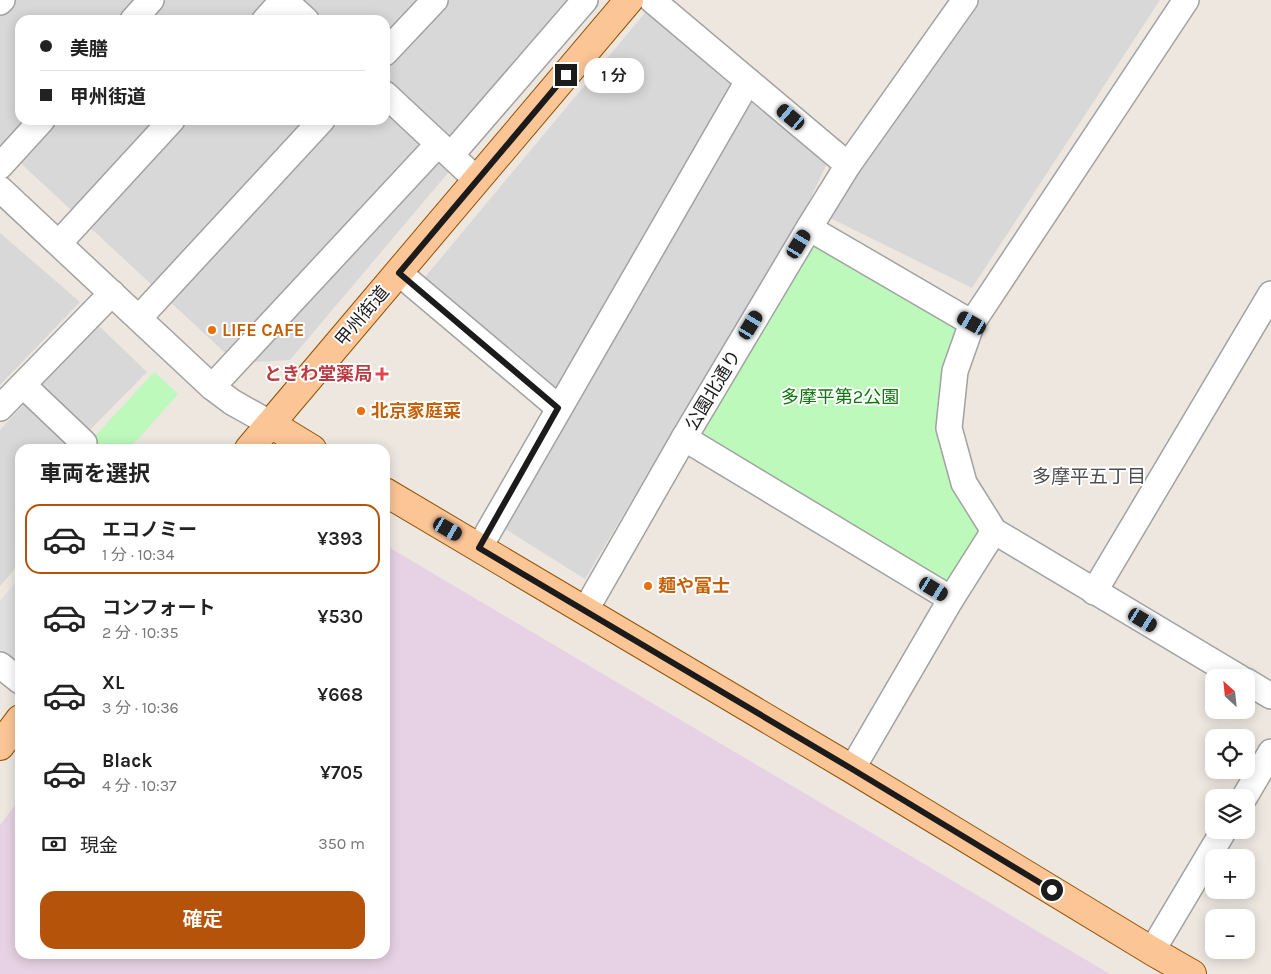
<!DOCTYPE html>
<html lang="ja">
<head>
<meta charset="utf-8">
<style>
	:root { --surface:#fff; --page:#f2f2f2; --text:#222; --muted:#767676; --line:#e0e0e0; --accent:#b45309 }
	body { margin:0; font-family:Karla,"Noto Sans JP",sans-serif; background:var(--page); color:var(--text); height:100vh; display:flex; flex-direction:column; font-size:19px; white-space:nowrap }
	* { box-sizing:border-box; margin:0 }
	p { font-size:16px; color:var(--muted) }
	.icon { flex:none; width:28px; height:28px; fill:none; stroke:currentColor; stroke-width:2; stroke-linecap:round; stroke-linejoin:round }
	.map { position:relative; flex:1; overflow:hidden }
	.side { position:absolute; left:15px; top:444px; width:375px; height:515px; display:flex; flex-direction:column; background:var(--surface); border-radius:15px; box-shadow:0 2px 12px #0003 }
	.side>* { flex:none }
	.top-card { position:absolute; left:15px; top:15px; width:375px; height:110px; border-radius:15px; box-shadow:0 2px 12px #0003; display:grid; align-content:center; height:110px; padding:0 25px; background:var(--surface) }
	.needle { width:32px; rotate:333deg }
	.fabs { position:absolute; left:1205px; top:669px; display:grid; gap:10px }
	.fabs a { display:grid; place-items:center; width:50px; height:50px; border-radius:10px; background:var(--surface); box-shadow:0 2px 12px #0003; font-size:25px }
	.end { position:absolute; width:22px; height:22px; margin:-11px; border:6px solid #1b1b1b; background:#fff; box-shadow:0 0 0 2px #fff }
	.from { border-radius:50% }
	.bubble { position:absolute; height:35px; border-radius:15px; background:var(--surface); box-shadow:0 2px 12px #0003; font-size:16px; font-weight:600; line-height:35px; text-align:center }
	.car { position:absolute; width:15px; height:30px; margin:-15px -8px; border-radius:6px; box-shadow:0 0 4px 1px #0007; background:linear-gradient(#222 24%,#8ab4d8 0 40%,#222 0 76%,#8ab4d8 0 86%,#222 0) }
	.top-card b { display:flex; align-items:center; gap:18px; height:48px; font-size:19px }
	.top-card b+b { border-top:1px solid var(--line) }
	.top-card i { width:12px; height:12px; background:var(--text) }
	ul { padding:0; list-style:none }
	li { display:flex; align-items:center; gap:15px; height:70px; margin:0 10px 8px; padding:0 15px; border:2px solid transparent; border-radius:15px }
	li div { flex:1 }
	li b { display:block; font-size:19px }
	li em { font-style:normal; font-weight:600 }
	li.selected { border-color:var(--accent) }
	li>.icon { width:45px; height:45px; stroke-width:1.5 }
	h2 { padding:0 25px; font-size:22px; line-height:60px }
	.pay { display:flex; align-items:center; gap:12px; height:55px; padding:0 25px; font-size:19px }
	.pay p { margin-inline-start:auto }
	.cta { display:flex; gap:10px; margin-top:auto; padding:10px 25px }
	.cta a { flex:1; height:58px; border-radius:15px; background:var(--accent); color:#fff; font-size:20px; font-weight:600; line-height:58px; text-align:center }
	.map>svg:first-child { display:block }
	.residential { fill:#d9d8d8; fill-rule:evenodd }
	.industrial { fill:#e6d2e4 }
	.park { fill:#bdf9bb }
	.parking { fill:#dfdfdf }
	.lines { fill:none; stroke-linecap:round; stroke-linejoin:round }
	.minor-casing { stroke:#a2a2a2; stroke-width:28 }
	.major-casing { stroke:#915200; stroke-width:30 }
	.minor { stroke:#fff; stroke-width:25 }
	.major { stroke:#fbc596; stroke-width:28 }
	.route { stroke:#1b1b1b; stroke-width:6 }
	.food-dot { fill:#e8710a; stroke:#fff; stroke-width:2 }
	.health-dot { fill:#e0444e; stroke:#fff; stroke-width:2 }
	.labels { text-anchor:middle; dominant-baseline:central; stroke-width:4; stroke-linejoin:round; paint-order:stroke }
	.street-label { font-size:18px; fill:#1b1b1b; stroke:#fff }
	.food-label { font-size:18px; font-weight:bold; fill:#c56008; stroke:#fff; text-anchor:start }
	.health-label { font-size:18px; font-weight:bold; fill:#be3a42; stroke:#fff; text-anchor:end }
	.park-label { font-size:18px; fill:#0d770b; stroke:#fff }
	.neighbourhood-label { font-size:19px; fill:#4e4e4e; stroke:#fff }
</style>
</head>
<body>
<div class="map">
<svg width="1271" height="974" viewBox="0 0 1271 974">
	<rect width="100%" height="100%" fill="#ede7e0"/>
	<g class="residential">
		<path d="M0,0H594L290,360L236,363L0,144ZM20,20H385V120H20Z"/>
		<path d="M978,0H1160L972,288L830,218L857,166Z"/>
		<path d="M649,8L737,77L558,395L421,282Z"/>
		<path d="M748,94L827,163L807,206L585,579L499,525Z"/>
		<path d="M0,233L80,302L0,385Z"/>
		<path d="M98,325L147,372L71,449H20V563L0,586V430Z"/>
	</g>
	<path class="industrial" d="M385,545L1110,974H0V825L20,799V954H385Z"/>
	<g class="park">
		<path d="M809,228L972,323L949,428L994,531L951,599L684,438Z"/>
		<path d="M154,372L178,394L129,449H91L87,445Z"/>
	</g>
	<path class="parking" d="M20,578V681L0,665V601Z"/>
	<g class="lines">
		<g class="minor-casing">
			<g id="minor">
				<path d="M284,0L306,20"/>
				<path d="M652,0L848,165"/>
				<path d="M1186,0L972,323L955,371L949,428L964,483L994,531L1240,678"/>
				<path d="M0,2L2,0"/>
				<path d="M133,20L151,0"/>
				<path d="M265,20L283,0"/>
				<path d="M385,53L435,0"/>
				<path d="M385,94L477,180"/>
				<path d="M451,155L585,0"/>
				<path d="M0,166L42,120"/>
				<path d="M0,189L212,387L232,402L271,424"/>
				<path d="M809,228L972,323"/>
				<path d="M59,243L172,120"/>
				<path d="M399,273L559,408"/>
				<path d="M139,318L322,120"/>
				<path d="M23,385L84,443"/>
				<path d="M212,387L438,144"/>
				<path d="M0,408L112,293"/>
				<path d="M684,438L951,599"/>
				<path d="M479,548L748,81"/>
				<path d="M1094,592L1271,294"/>
				<path d="M585,611L684,438L809,228L848,165L965,0"/>
				<path d="M0,665L20,681"/>
				<path d="M1246,681L1271,696"/>
				<path d="M852,769L951,599L994,531"/>
				<path d="M1244,798L1271,752"/>
				<path d="M1152,951L1224,830"/>
			</g>
		</g>
		<g class="major-casing">
			<g id="major">
				<path d="M271,424L312,449"/>
				<path d="M249,449L629,0"/>
				<path d="M385,492L852,769L1152,951L1192,974"/>
				<path d="M0,746L20,719"/>
			</g>
		</g>
		<use href="#minor" class="minor"/>
		<use href="#major" class="major"/>
	</g>
	<g class="lines">
		<path class="route" d="M566,75L399,273L558,408L479,548L852,769L1052,890"/>
	</g>
	<g class="food-dot">
		<circle cx="212" cy="330" r="5"/>
		<circle cx="361" cy="411" r="5"/>
		<circle cx="648" cy="586" r="5"/>
	</g>
	<path class="health-dot" d="M379.5 366.5h5v5h5v5h-5v5h-5v-5h-5v-5h5z"/>
	<g class="labels">
		<g class="street-label">
			<text transform="translate(362 316) rotate(-50)">甲州街道</text>
			<text transform="translate(713 390) rotate(-59)">公園北通り</text>
		</g>
		<g class="food-label">
			<text x="222" y="330">LIFE CAFE</text>
			<text x="371" y="411">北京家庭菜</text>
			<text x="658" y="586">麺や富士</text>
		</g>
		<g class="health-label">
			<text x="372" y="374">ときわ堂薬局</text>
		</g>
		<g class="park-label">
			<text x="840" y="397">多摩平第2公園</text>
		</g>
		<g class="neighbourhood-label">
			<text x="1089" y="477">多摩平五丁目</text>
		</g>
	</g>
</svg>
<div class="fabs">
<a><svg class="needle" viewBox="-14 -14 28 28"><path d="M0-13l5 13h-10z" fill="#e53935"/><path d="M0 13l5-13h-10z" fill="#767676"/></svg></a>
<a><svg class="icon" aria-label="locate" viewBox="0 0 24 24"><circle cx="12" cy="12" r="6"/><path d="M12 2v4M12 18v4M2 12h4M18 12h4"/></svg></a>
<a><svg class="icon" aria-label="layers" viewBox="0 0 24 24"><path d="M12 4l9 5-9 5-9-5zM3 14l9 5 9-5"/></svg></a>
<a>+</a>
<a>−</a>
</div>
<i class="end from" style="left:1052px;top:890px"></i>
<i class="end" style="left:566px;top:75px"></i>
<div class="bubble" style="left:584px;top:58px;width:60px">1 分</div>
<i class="car" style="left:791px;top:117px;rotate:310deg"></i>
<i class="car" style="left:799px;top:244px;rotate:31deg"></i>
<i class="car" style="left:972px;top:323px;rotate:300deg"></i>
<i class="car" style="left:751px;top:325px;rotate:31deg"></i>
<i class="car" style="left:448px;top:529px;rotate:120deg"></i>
<i class="car" style="left:934px;top:589px;rotate:121deg"></i>
<i class="car" style="left:1143px;top:620px;rotate:121deg"></i>
<div class="top-card">
<b><i class="from"></i>美膳</b>
<b><i></i>甲州街道</b>
</div>
<section class="side">
<h2>車両を選択</h2>
<ul>
<li class="selected"><svg class="icon" aria-label="car" viewBox="0 0 24 24"><path d="M5 17H2v-5l4-1 3-4h7l3 4 3 1v5h-3M9 17h6M6 11h13"/><circle cx="7" cy="17" r="2"/><circle cx="17" cy="17" r="2"/></svg><div><b>エコノミー</b><p>1 分 · 10:34</p></div><em>¥393</em></li>
<li><svg class="icon" aria-label="car" viewBox="0 0 24 24"><path d="M5 17H2v-5l4-1 3-4h7l3 4 3 1v5h-3M9 17h6M6 11h13"/><circle cx="7" cy="17" r="2"/><circle cx="17" cy="17" r="2"/></svg><div><b>コンフォート</b><p>2 分 · 10:35</p></div><em>¥530</em></li>
<li><svg class="icon" aria-label="car" viewBox="0 0 24 24"><path d="M5 17H2v-5l4-1 3-4h7l3 4 3 1v5h-3M9 17h6M6 11h13"/><circle cx="7" cy="17" r="2"/><circle cx="17" cy="17" r="2"/></svg><div><b>XL</b><p>3 分 · 10:36</p></div><em>¥668</em></li>
<li><svg class="icon" aria-label="car" viewBox="0 0 24 24"><path d="M5 17H2v-5l4-1 3-4h7l3 4 3 1v5h-3M9 17h6M6 11h13"/><circle cx="7" cy="17" r="2"/><circle cx="17" cy="17" r="2"/></svg><div><b>Black</b><p>4 分 · 10:37</p></div><em>¥705</em></li>
</ul>
<div class="pay"><svg class="icon" aria-label="cash" viewBox="0 0 24 24"><path d="M3 7h18v10H3z"/><circle cx="12" cy="12" r="2"/></svg>現金<p>350 m</p></div>
<div class="cta"><a>確定</a></div>
</section>
</div>
</body>
</html>
